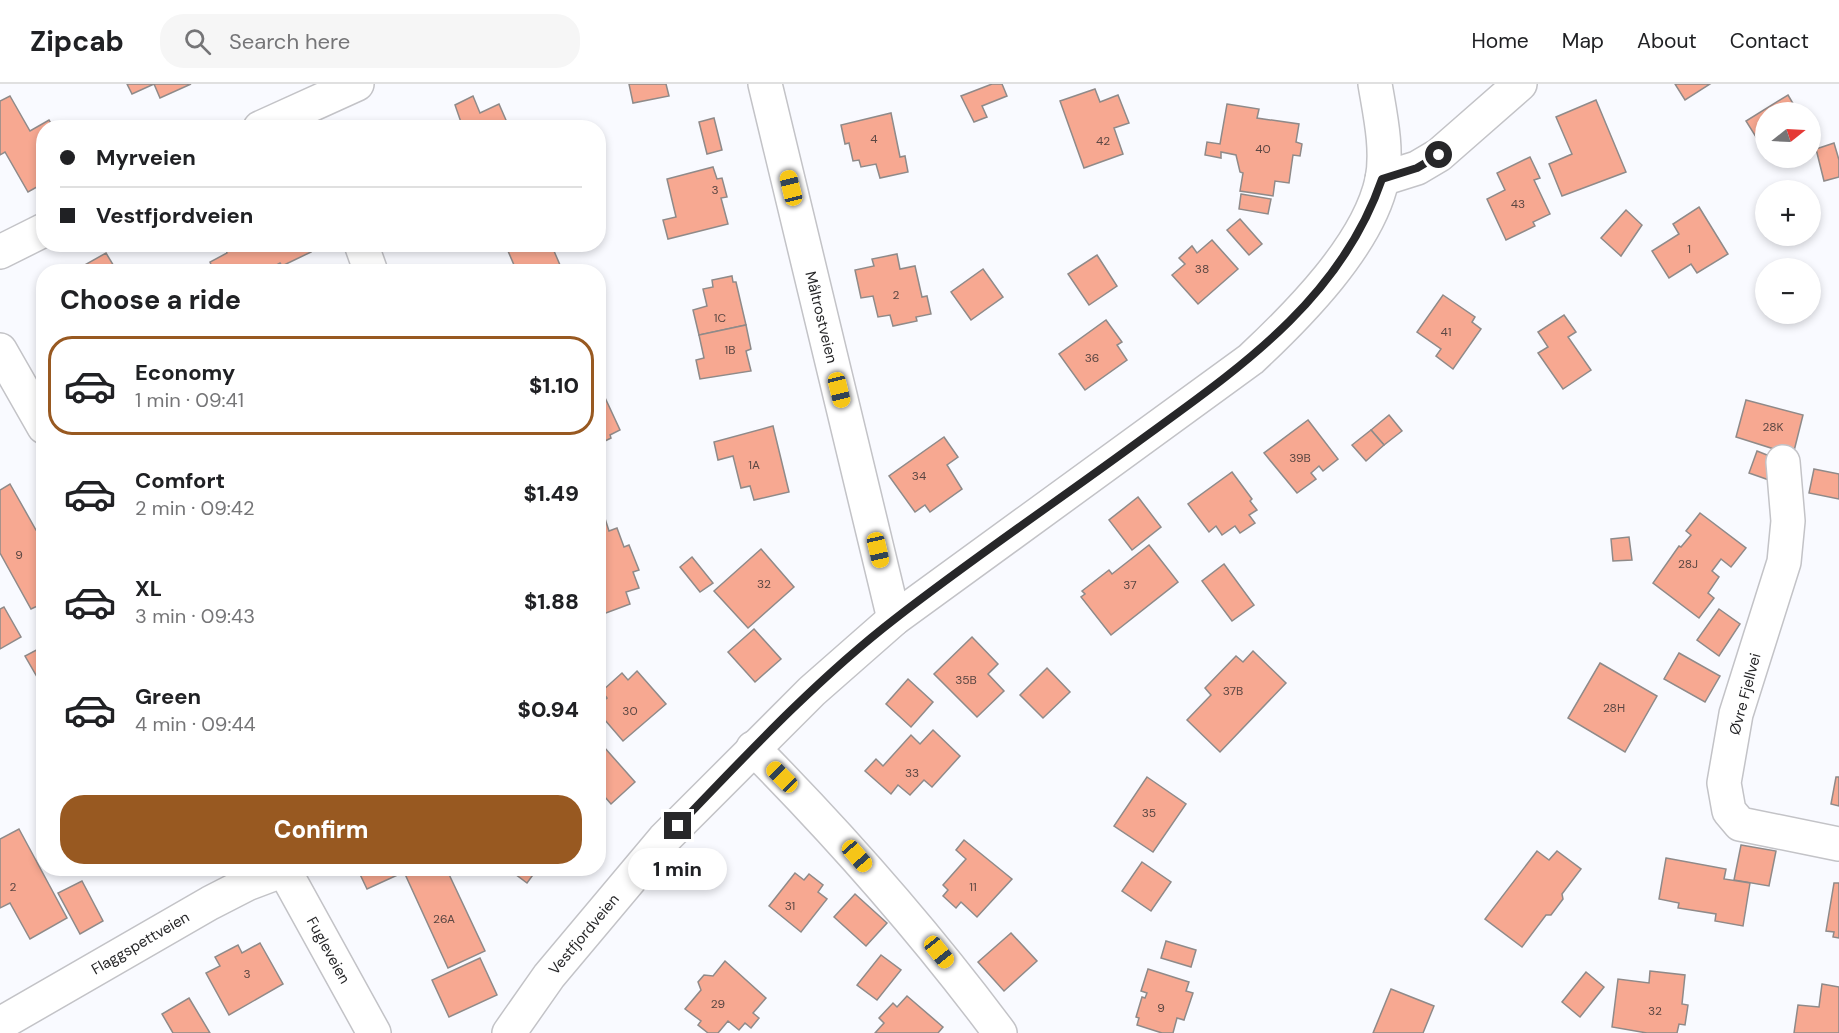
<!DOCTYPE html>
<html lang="en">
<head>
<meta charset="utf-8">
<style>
	:root { --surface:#fff; --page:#f6f6f6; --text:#202124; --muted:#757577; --line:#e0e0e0; --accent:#985921 }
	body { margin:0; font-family:"DM Sans",sans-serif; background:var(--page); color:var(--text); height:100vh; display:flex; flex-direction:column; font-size:22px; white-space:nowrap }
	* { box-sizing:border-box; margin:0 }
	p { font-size:20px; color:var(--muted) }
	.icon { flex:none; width:33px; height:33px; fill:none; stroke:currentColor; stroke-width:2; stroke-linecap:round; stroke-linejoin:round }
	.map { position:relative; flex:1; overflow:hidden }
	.details { position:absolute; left:36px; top:180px; width:570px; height:612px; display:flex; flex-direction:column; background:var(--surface); border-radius:24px; box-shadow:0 3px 9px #0003 }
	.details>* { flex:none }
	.banner { position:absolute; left:36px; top:36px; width:570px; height:132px; border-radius:24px; box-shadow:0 3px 9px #0003; display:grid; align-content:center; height:132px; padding:0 24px; background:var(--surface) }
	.needle { width:39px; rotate:72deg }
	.tools { position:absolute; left:1755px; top:18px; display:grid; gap:12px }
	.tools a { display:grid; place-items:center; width:66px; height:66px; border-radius:50%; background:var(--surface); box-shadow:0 3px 9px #0003; font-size:30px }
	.end { position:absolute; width:27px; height:27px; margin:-14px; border:8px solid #272729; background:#fff; box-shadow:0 0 0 3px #fff }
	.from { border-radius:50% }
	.bubble { position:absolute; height:42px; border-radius:21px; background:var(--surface); box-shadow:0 3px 9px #0003; font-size:20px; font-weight:800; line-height:42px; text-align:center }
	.car { position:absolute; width:18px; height:36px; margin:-18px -9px; border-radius:8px; box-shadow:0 0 4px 2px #0007; background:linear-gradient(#f5c518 24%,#345 0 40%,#f5c518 0 76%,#345 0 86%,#f5c518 0) }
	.banner b { display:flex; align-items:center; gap:21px; height:57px; font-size:22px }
	.banner b+b { border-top:2px solid var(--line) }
	.banner i { width:15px; height:15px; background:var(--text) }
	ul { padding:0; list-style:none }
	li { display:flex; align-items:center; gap:18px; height:99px; margin:0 12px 9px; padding:0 12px; border:3px solid transparent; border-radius:24px }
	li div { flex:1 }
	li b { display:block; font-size:22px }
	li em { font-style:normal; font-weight:800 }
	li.on { border-color:var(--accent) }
	li>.icon { width:54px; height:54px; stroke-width:1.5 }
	h2 { padding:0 24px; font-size:27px; line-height:72px }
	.button { display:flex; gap:12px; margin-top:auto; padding:12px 24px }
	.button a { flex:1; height:69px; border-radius:24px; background:var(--accent); color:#fff; font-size:24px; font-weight:800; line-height:69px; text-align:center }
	header { display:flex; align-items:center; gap:36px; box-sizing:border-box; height:84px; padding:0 30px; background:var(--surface); border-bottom:2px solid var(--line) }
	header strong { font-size:28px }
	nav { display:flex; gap:33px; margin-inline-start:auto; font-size:21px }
	.search { width:420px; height:54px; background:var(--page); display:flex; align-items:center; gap:15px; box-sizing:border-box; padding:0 21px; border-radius:24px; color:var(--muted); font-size:22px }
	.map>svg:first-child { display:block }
	.building { fill:#f7a891; stroke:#8f8a89; stroke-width:1.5 }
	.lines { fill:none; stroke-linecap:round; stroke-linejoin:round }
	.minor-casing { stroke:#c3c3c7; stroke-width:36 }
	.minor { stroke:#fff; stroke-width:33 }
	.route { stroke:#272729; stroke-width:8 }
	.labels { text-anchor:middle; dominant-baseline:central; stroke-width:5; stroke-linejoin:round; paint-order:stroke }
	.number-label { font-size:12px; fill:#5b4743 }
	.street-label { font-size:15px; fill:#272729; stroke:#fff }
</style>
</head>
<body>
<header>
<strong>Zipcab</strong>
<div class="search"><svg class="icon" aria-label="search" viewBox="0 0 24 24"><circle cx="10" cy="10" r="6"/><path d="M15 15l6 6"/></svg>Search here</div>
<nav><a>Home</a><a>Map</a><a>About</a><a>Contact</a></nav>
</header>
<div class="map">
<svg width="1839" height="949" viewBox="0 0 1839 949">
	<rect width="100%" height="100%" fill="#f9faff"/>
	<g class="building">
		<path d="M127,0H191L160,14L154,0L132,10Z"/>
		<path d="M629,0H666L669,12L633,19Z"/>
		<path d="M992,0H1002L1007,12L982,22L987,33L974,38L961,12Z"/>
		<path d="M1675,0H1710L1685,16Z"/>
		<path d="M1095,5L1100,18L1118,11L1129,39L1114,44L1123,70L1084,84L1060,17Z"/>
		<path d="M1788,11L1798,28H1766V69L1746,37Z"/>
		<path d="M10,12L30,47L49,36L54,44H44V99L28,108L5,68L0,71V17Z"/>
		<path d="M473,12L480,29L499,20L509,43L516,40L518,44H463L455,21Z"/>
		<path d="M1596,16L1626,88L1562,112L1549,80L1572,70L1556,33Z"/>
		<path d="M1227,20L1259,25L1257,34L1299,40L1296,58L1302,60L1300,72L1293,71L1289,99L1275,97L1273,112L1240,107L1243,89L1240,88L1236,71L1221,68V74L1205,71L1207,58L1220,60Z"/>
		<path d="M891,29L900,73L905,72L908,88L880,94L876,80L861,83L859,76L853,77L849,59L845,60L841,41Z"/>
		<path d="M714,34L722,66L707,70L699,38Z"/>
		<path d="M1834,59L1839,76V93L1824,97L1816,65Z"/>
		<path d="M1530,73L1540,94L1534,96L1550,130L1533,138L1535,142L1506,156L1487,115L1505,106L1497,89Z"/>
		<path d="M713,83L717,95L722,94L727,113L721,114L728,140L668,155L663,136L676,133L667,95Z"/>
		<path d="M1241,110L1271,115L1268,130L1239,125Z"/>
		<path d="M1699,123L1728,170L1697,189L1691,180L1669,194L1652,167L1679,150L1673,140Z"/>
		<path d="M1626,126L1642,141L1621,172L1601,154Z"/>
		<path d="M1240,135L1262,160L1249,171L1227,146Z"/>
		<path d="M1212,156L1238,185L1198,220L1172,191L1185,180L1179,174L1192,162L1197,169Z"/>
		<path d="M223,160H308L311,168L282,182L280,179L264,188H214L210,178L227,169Z"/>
		<path d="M505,160H551L563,188H517Z"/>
		<path d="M106,169L115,184L117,183L119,188H83L81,183Z"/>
		<path d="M897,170L900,185L915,182L922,213L927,212L931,230L916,233L917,237L893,242L890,231L878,233L873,212L861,214L855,186L874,182L872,175Z"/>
		<path d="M1097,171L1117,202L1089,221L1068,190Z"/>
		<path d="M983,185L1003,213L971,236L951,208Z"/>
		<path d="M732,192L733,198H736L746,241L699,251L693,226L707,222L703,205L713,203L712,196Z"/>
		<path d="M1443,211L1475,233L1472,238L1481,245L1453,285L1436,272L1441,265L1417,248Z"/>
		<path d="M1564,231L1576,248L1568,253L1591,286L1563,305L1538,269L1548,263L1538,248Z"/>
		<path d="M1106,236L1122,258L1117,261L1127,276L1085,306L1059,270Z"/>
		<path d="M746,241L751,265L746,267L751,287L700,295L696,276L704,274L699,251Z"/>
		<path d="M601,305L620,346L610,351L611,354L599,360L598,306Z"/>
		<path d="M1746,316L1803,331L1793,371L1736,353Z"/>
		<path d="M1389,331L1402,347L1384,361L1371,346Z"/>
		<path d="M1308,336L1338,375L1323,387L1319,382L1311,389L1316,395L1297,409L1264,369Z"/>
		<path d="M773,342L789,408L754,416L750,402L741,404L733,372L718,376L714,358Z"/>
		<path d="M1371,346L1384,361L1366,377L1352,361Z"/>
		<path d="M944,353L958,373L947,381L962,405L930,428L925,421L915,428L889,392Z"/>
		<path d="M1757,367L1777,375L1769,396L1749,389Z"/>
		<path d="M1814,385L1839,390V415L1809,409Z"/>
		<path d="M1232,388L1252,415L1250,417L1257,426L1249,431L1255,439L1240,449L1235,442L1222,451L1216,442L1209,448L1188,420Z"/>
		<path d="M10,400L36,446L44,442V519L31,525L0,469V406Z"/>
		<path d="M1138,413L1161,443L1132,466L1109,436Z"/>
		<path d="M602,425L609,447L617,444L624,463L629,461L639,486L633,488L639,504L626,508L630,520L598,532V426Z"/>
		<path d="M1700,429L1746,464L1731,483L1721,475L1712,487L1719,493L1708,509L1714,514L1699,534L1653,499L1679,462L1681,463L1691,451L1686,447Z"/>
		<path d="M1629,453L1632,476L1613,477L1611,455Z"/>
		<path d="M1149,461L1178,498L1111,551L1081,513L1085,510L1082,507L1109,486L1112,490Z"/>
		<path d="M761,465L794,503L748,544L714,507Z"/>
		<path d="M692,473L713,499L700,508L680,483Z"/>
		<path d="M1224,480L1254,521L1232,537L1202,497Z"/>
		<path d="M4,523L21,553L0,565V525Z"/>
		<path d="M1719,525L1740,540L1719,572L1697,556Z"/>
		<path d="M754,545L781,575L755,598L728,568Z"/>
		<path d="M972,553L998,580L988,590L1004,607L977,633L934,590Z"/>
		<path d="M44,562V605L25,572Z"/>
		<path d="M1253,567L1286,599L1220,668L1187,636L1211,611L1205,604L1236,572L1243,578Z"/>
		<path d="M1679,569L1720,592L1705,618L1664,595Z"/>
		<path d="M1600,579L1657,612L1625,668L1568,634Z"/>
		<path d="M1047,584L1070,608L1043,634L1020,611Z"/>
		<path d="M637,587L666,620L623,657L598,628V621L607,614L602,607L622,589L628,596Z"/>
		<path d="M908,595L933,618L911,643L886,620Z"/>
		<path d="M933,646L960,672L932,703L924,696L910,711L898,701L891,710L865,687L876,675L883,682L911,651L920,660Z"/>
		<path d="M604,663L635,698L611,720L598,705V668Z"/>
		<path d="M1147,693L1186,720L1153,768L1114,742Z"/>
		<path d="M1836,693H1839V722L1831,720Z"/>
		<path d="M19,745L67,834L30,855L10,819L0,824V755Z"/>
		<path d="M964,756L1012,795L977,833L961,818L956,824L943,812L948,806L943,801L966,775L956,766Z"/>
		<path d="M1741,761L1776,767L1769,802L1734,796Z"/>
		<path d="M1537,767L1549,776L1557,767L1581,785L1562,810L1563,815L1551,831H1546L1522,863L1485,835Z"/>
		<path d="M1666,774L1726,785L1724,795L1750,799L1743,842L1715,837L1716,830L1678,824L1679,819L1659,815Z"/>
		<path d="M1142,778L1171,798L1151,827L1122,807Z"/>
		<path d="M357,784H446L485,867L448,884L404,788L367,805Z"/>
		<path d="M507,784H538L527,799Z"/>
		<path d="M795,789L804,796L809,790L823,801L818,808L827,815L801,848L769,822Z"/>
		<path d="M82,797L103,837L80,850L58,809Z"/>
		<path d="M1834,799H1839V854L1833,853L1834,848L1826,847Z"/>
		<path d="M855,810L887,839L866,862L834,833Z"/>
		<path d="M1011,849L1037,877L1004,907L978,878Z"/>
		<path d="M1166,857L1196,866L1191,883L1161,874Z"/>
		<path d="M260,859L283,900L229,931L206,889L220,882L215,873L238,861L242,869Z"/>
		<path d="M881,871L901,886L877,916L857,901Z"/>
		<path d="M480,874L497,911L449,933L432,896Z"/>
		<path d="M725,877L766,914L753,929L759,934L751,944L745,939L739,946L728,937L718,949H708L698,941L701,937L685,925L701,906L698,898L704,891L713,892Z"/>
		<path d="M1148,885L1189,898L1186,907L1193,909L1184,936L1177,934L1173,949H1162L1137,941L1139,934L1136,933L1142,913L1145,914L1147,909L1141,907Z"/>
		<path d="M1650,887L1685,891L1682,920L1688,921L1685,941L1679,940L1677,949H1647L1612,943L1618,895L1649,899Z"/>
		<path d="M1586,888L1604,903L1580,933L1562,918Z"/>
		<path d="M1822,900L1839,903V949H1794L1798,921L1819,923Z"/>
		<path d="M1391,905L1434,922L1423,949H1373Z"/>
		<path d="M907,912L943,943L938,949H875L884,939L879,934L893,919L897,923Z"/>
		<path d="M189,914L210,949H173L162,930Z"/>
	</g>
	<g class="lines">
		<g class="minor-casing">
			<g id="minor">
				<path id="s1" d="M765,0L894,535"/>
				<path d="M260,44L357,0"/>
				<path d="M1382,95L1417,84L1439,71L1520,0"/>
				<path d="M361,160L371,188"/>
				<path d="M0,168L44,146"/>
				<path d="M0,266L44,343"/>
				<path d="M1783,378L1788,437L1784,478L1736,630L1724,699L1729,727L1740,740L1839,760"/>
				<path d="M753,664C842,754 924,847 1000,949"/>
				<path id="s2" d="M283,784L374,949"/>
				<path id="s3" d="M0,940L210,819L247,800L284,786"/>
				<path id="s4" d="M509,949L549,892L664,755L812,607L894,535L1251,275C1298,231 1368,161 1382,96C1388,65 1380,30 1375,0"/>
			</g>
		</g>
		<use href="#minor" class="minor"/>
	</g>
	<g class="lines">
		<path class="route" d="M678,742C747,670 817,595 896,534C972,475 1053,420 1131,363C1232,289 1339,220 1382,95L1417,84L1439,71"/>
	</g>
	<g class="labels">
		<g class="number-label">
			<text x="874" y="55">4</text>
			<text x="1103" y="57">42</text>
			<text x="1263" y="65">40</text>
			<text x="715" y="106">3</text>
			<text x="1518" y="120">43</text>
			<text x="1689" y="165">1</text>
			<text x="1202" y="185">38</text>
			<text x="896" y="211">2</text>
			<text x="720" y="234">1C</text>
			<text x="1446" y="248">41</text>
			<text x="730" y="266">1B</text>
			<text x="1092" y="274">36</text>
			<text x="1773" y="343">28K</text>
			<text x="1300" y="374">39B</text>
			<text x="754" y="381">1A</text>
			<text x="919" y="392">34</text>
			<text x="19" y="471">9</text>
			<text x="1688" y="480">28J</text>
			<text x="764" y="500">32</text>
			<text x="1130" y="501">37</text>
			<text x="966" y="596">35B</text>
			<text x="1233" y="607">37B</text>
			<text x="1614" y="624">28H</text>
			<text x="630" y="627">30</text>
			<text x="912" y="689">33</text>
			<text x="1149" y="729">35</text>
			<text x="13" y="803">2</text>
			<text x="973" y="803">11</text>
			<text x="790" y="822">31</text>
			<text x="444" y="835">26A</text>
			<text x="247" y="890">3</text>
			<text x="718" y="920">29</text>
			<text x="1161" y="924">9</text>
			<text x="1655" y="927">32</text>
		</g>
		<g class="street-label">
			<text stroke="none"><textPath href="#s1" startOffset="240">Måltrostveien</textPath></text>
			<text transform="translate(1745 610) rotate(-75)">Øvre Fjellvei</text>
			<text stroke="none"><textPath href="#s4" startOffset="124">Vestfjordveien</textPath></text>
			<text stroke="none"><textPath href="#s3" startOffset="162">Flaggspettveien</textPath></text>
			<text stroke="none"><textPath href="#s2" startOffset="94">Fugleveien</textPath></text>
		</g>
	</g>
</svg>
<div class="tools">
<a><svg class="needle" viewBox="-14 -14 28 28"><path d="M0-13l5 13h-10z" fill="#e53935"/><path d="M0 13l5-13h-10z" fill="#757577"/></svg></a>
<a>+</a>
<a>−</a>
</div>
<i class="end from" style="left:1439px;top:71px"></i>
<i class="end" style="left:678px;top:742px"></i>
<div class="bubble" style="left:628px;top:764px;width:99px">1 min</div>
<i class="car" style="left:791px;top:104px;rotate:346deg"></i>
<i class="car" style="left:839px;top:306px;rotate:166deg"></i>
<i class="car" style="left:878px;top:466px;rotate:167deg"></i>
<i class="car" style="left:782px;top:693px;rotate:315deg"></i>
<i class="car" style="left:857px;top:772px;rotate:139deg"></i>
<i class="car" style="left:939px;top:868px;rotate:141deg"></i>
<div class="banner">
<b><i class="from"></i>Myrveien</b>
<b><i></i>Vestfjordveien</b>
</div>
<section class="details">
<h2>Choose a ride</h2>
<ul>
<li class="on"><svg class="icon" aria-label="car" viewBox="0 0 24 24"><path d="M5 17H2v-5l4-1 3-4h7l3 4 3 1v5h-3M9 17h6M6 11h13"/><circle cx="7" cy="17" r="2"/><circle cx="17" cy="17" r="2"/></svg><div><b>Economy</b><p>1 min · 09:41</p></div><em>$1.10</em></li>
<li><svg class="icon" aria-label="car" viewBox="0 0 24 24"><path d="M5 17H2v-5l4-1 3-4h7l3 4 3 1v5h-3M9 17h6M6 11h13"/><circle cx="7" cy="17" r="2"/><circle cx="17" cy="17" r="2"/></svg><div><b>Comfort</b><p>2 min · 09:42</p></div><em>$1.49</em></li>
<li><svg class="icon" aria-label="car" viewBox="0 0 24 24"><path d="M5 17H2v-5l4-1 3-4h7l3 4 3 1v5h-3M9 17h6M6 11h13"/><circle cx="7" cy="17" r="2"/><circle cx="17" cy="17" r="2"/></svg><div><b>XL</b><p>3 min · 09:43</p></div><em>$1.88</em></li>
<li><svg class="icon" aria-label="car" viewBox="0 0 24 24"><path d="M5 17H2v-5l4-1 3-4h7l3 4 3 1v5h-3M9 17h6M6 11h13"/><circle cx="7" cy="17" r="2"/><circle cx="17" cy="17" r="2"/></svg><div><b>Green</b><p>4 min · 09:44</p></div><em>$0.94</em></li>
</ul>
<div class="button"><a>Confirm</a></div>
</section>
</div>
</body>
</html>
